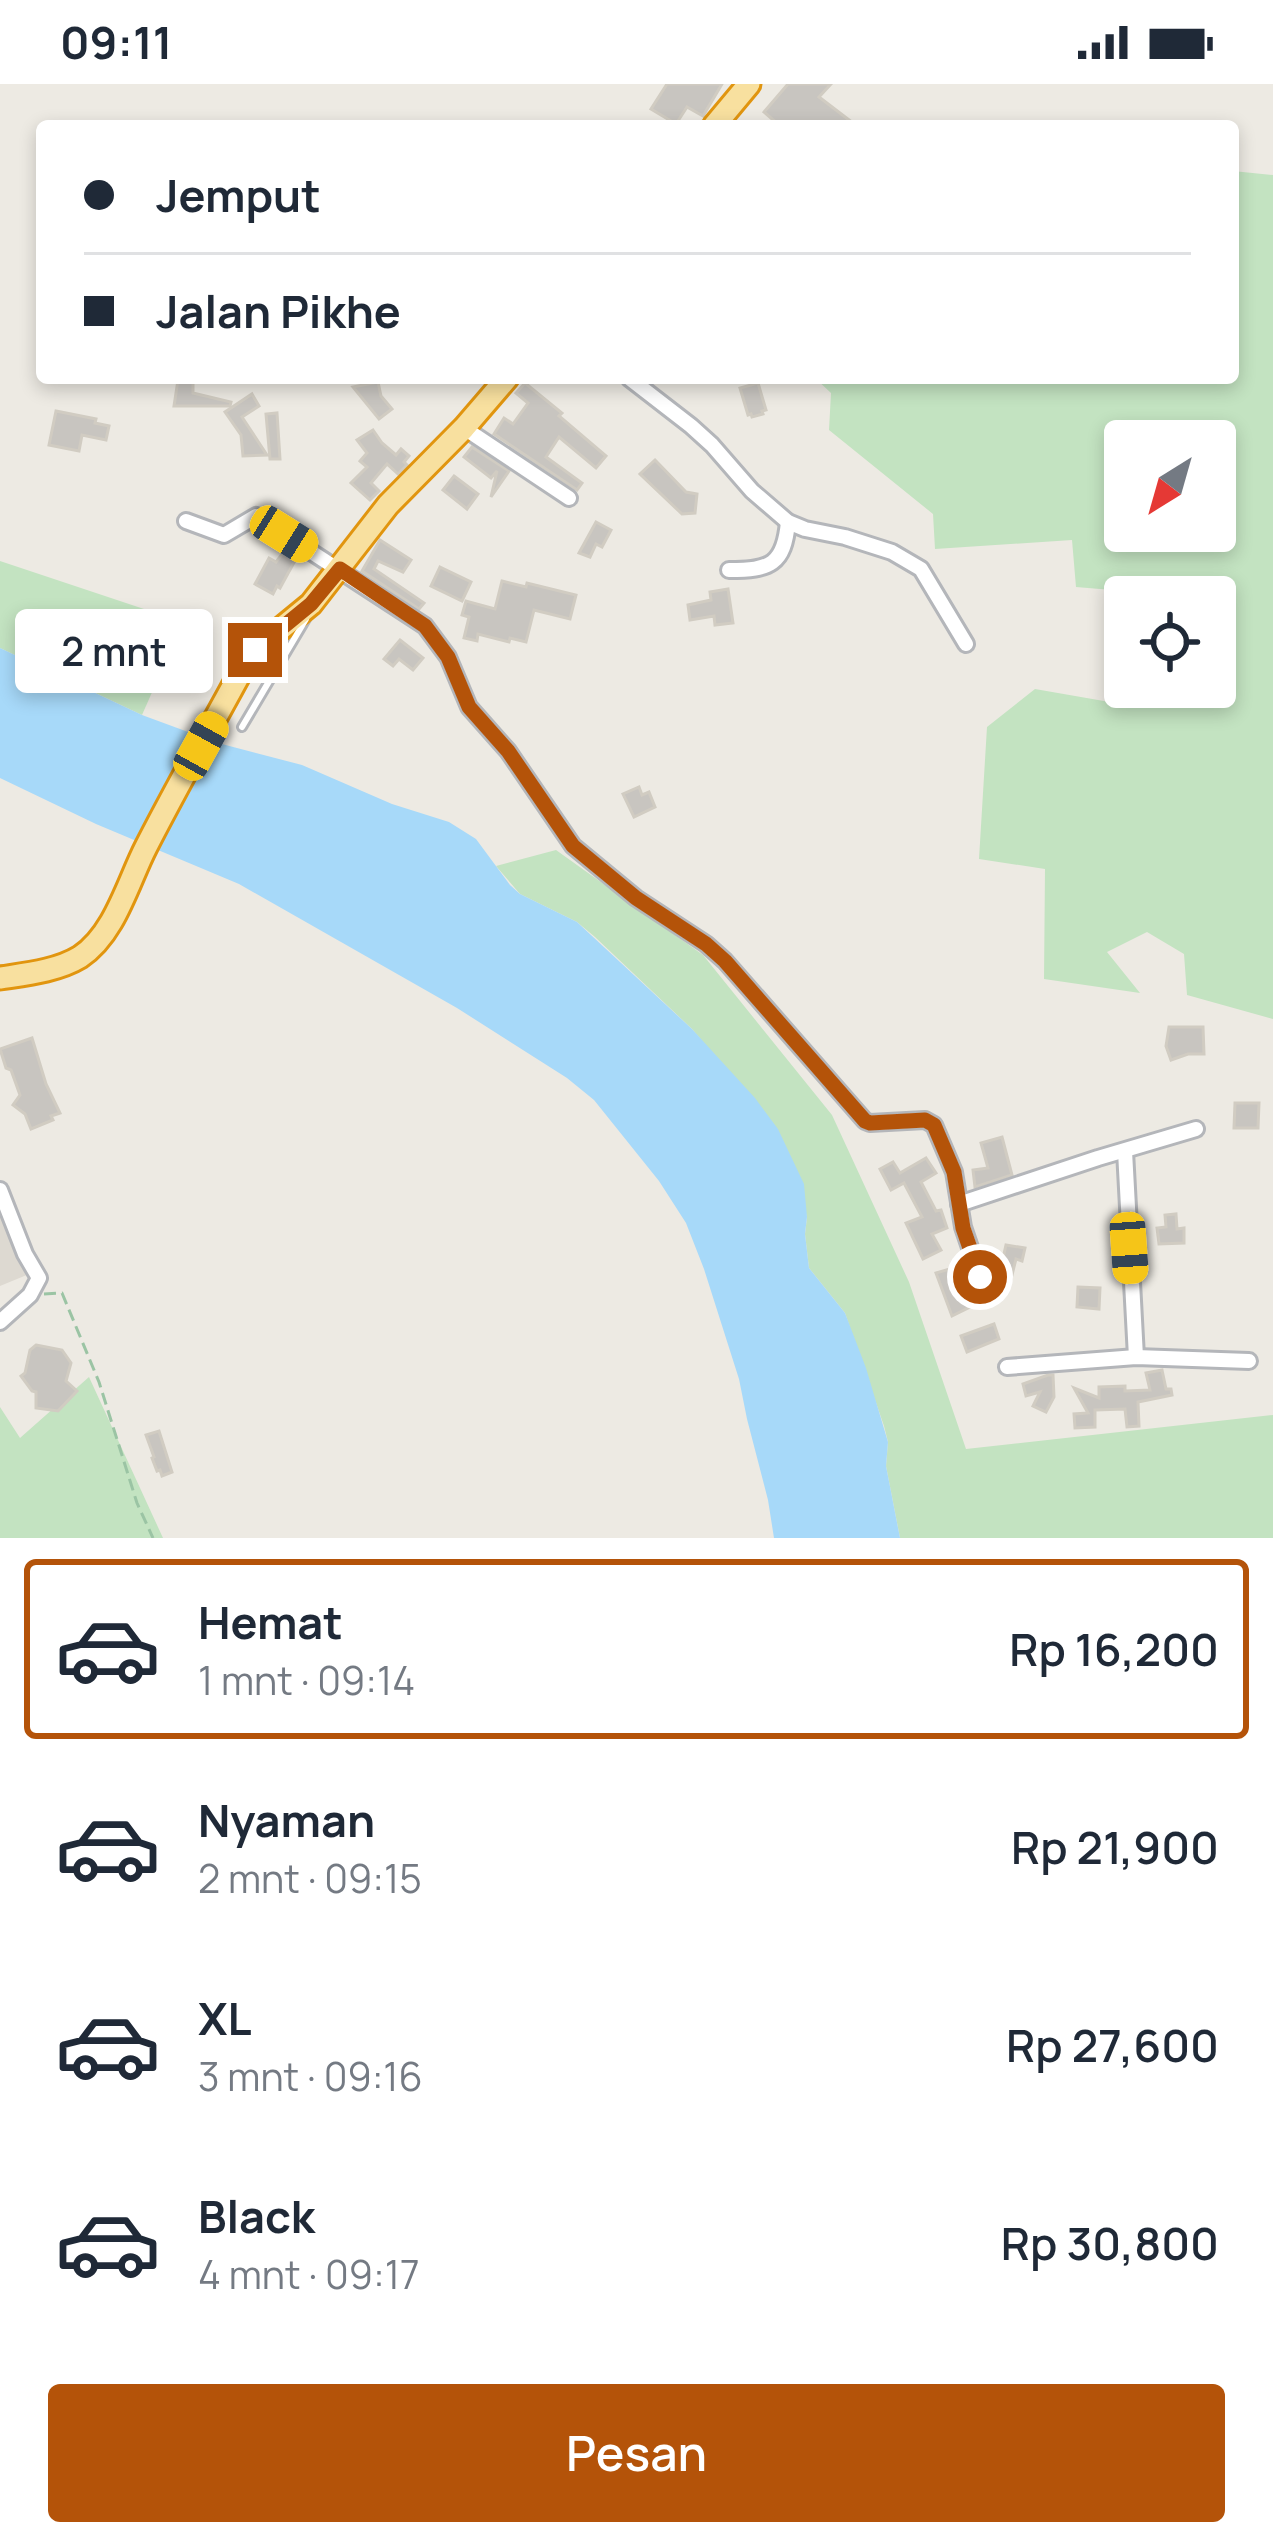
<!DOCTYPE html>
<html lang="id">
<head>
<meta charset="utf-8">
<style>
	:root { --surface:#fff; --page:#f2f2f3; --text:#1f2937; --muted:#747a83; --line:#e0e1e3; --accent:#b45309 }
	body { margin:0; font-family:Manrope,sans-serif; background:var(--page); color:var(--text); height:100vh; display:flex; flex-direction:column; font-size:45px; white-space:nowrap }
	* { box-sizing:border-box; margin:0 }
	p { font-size:39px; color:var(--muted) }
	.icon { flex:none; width:66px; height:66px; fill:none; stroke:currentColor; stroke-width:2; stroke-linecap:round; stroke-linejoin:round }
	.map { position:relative; height:1454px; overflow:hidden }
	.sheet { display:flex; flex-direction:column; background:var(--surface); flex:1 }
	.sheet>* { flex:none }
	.top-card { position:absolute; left:36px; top:36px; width:1203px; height:264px; border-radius:12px; box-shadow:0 6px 18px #0003; display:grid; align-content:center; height:264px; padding:0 48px; background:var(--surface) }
	.needle { width:78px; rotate:217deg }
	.buttons { position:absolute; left:1104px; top:336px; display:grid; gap:24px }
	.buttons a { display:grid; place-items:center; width:132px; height:132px; border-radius:12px; background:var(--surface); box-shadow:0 6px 18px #0003; font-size:60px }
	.end { position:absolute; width:54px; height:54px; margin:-27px; border:15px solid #b45309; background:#fff; box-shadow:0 0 0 6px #fff }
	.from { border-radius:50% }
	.bubble { position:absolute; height:84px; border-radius:12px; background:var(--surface); box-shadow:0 6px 18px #0003; font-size:39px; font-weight:600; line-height:84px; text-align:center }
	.car { position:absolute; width:36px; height:72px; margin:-36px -18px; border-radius:15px; box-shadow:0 0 9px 3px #0007; background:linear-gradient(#f5c518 24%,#345 0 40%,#f5c518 0 76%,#345 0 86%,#f5c518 0) }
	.top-card b { display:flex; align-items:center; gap:42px; height:114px; font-size:45px }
	.top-card b+b { border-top:3px solid var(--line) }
	.top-card i { width:30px; height:30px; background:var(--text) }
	ul { padding:21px 0 0; list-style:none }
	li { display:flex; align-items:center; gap:36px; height:180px; margin:0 24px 18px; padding:0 24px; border:6px solid transparent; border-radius:12px }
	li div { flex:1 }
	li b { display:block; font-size:45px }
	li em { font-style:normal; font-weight:600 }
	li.selected { border-color:var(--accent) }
	li>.icon { width:108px; height:108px; stroke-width:1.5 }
	.action { display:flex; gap:24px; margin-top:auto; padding:24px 48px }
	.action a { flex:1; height:138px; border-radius:12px; background:var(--accent); color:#fff; font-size:48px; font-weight:600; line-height:138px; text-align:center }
	.status { display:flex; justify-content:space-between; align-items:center; height:84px; padding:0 60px; background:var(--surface); direction:ltr }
	.status svg { height:33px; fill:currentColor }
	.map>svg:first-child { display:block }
	.education { fill:#ddd9d1 }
	.green { fill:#c3e3c1; fill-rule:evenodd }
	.water { fill:#a7d9f9 }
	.building { fill:#c8c5c0; stroke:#d1ccc2; stroke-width:3 }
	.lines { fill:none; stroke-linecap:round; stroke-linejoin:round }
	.service-casing { stroke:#b4b6ba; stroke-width:12 }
	.minor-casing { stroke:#b4b6ba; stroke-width:20 }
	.trunk-casing { stroke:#e1950f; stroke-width:27 }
	.path { stroke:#9bc4a4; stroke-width:3; stroke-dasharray:12 6; stroke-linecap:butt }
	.service { stroke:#fff; stroke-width:6 }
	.minor { stroke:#fff; stroke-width:14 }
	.trunk { stroke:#f8e09f; stroke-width:21 }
	.route { stroke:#b45309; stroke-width:15 }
</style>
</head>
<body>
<div class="status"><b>09:11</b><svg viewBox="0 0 49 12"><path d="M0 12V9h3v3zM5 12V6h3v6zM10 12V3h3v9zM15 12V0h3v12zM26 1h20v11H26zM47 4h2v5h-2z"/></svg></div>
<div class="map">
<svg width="1273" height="1454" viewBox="0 0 1273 1454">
	<rect width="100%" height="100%" fill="#edeae3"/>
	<path class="education" d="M0,1114L34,1188L0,1202Z"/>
	<g class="green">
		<path d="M1233,87L1273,91V935L1187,911L1184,870L1147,848L1107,868L1140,909L1044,895L1045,785L979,775L987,643L1035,605L1121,620L1126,603H1215V513H1148V509L1076,503L1072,456L935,465L933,430L829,346L831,309L815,294H1233ZM1125,357H1215V447H1125Z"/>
		<path d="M0,477L183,538L142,631L0,564Z"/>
		<path d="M556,766L703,871L832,1031L909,1198L966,1365L1273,1331V1454H900L886,1382L888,1358L884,1342L845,1229L809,1184L805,1150L807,1133L788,1068L777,1045L692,945L595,853L577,838L520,810L496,782Z"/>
		<path d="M89,1293L163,1454H0V1323L20,1354Z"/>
	</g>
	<path class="water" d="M0,564L142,631L218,659L302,681L392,720L449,738L476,755L510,801L520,810L577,838L692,945L755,1014L778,1045L804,1100L807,1133L805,1150L809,1184L845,1229L866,1284L888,1358L886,1382L900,1454H774L768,1416L747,1335L739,1295L704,1185L686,1139L659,1097L594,1016L567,994L457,924L239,800L96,740L0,694Z"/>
	<g class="building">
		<path d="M667,0H722L703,32L687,23L676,40L651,25Z"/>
		<path d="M788,0H831L819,13L857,42H780L764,28Z"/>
		<path d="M178,296H193V309L231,318L230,322H174Z"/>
		<path d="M378,298L381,312L392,325L379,335L353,303Z"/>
		<path d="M525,299L562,329L559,332L606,372L596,384L559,353L546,373L582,399L577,406L494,350L504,334L513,340L528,319L516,309Z"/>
		<path d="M758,299L766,326L762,327L763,330L752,333L751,330L748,331L740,304Z"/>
		<path d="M252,310L259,322L242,333L267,371L243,372L241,351L225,328Z"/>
		<path d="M56,327L96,335L95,339L109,342L106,356L82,351L79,367L49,361Z"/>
		<path d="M277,329L280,375H270L266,330Z"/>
		<path d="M373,346L382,359L396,371L401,365L409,372L404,378L407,381L398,390L387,380L371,399L379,407L370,416L351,399L367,383L360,377L367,369L357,356Z"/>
		<path d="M472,363L509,387L491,413L497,387L491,394L464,373Z"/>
		<path d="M655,376L686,408L697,410L695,429L682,430L640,390Z"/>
		<path d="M454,392L478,410L467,425L443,406Z"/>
		<path d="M596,438L611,446L602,463L596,460L590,473L579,469Z"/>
		<path d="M380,456L411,476L403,488L378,477L374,485L424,519L419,525L362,487Z"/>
		<path d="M286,465L297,473L280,504L277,502L273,510L255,500L269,474L276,478Z"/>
		<path d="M440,483L471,498L462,517L431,502Z"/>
		<path d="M502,497L526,503L527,499L576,511L570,535L534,526L526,558L510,554L509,558L478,550L477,557L464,554L469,533L462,531L466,517L495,525Z"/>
		<path d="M728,505L733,539L715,541L714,532L690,536L688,521L711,516L710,508Z"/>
		<path d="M400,556L423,574L413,586L399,575L393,582L384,575Z"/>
		<path d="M639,703L642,711L649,708L655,723L634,733L623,710Z"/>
		<path d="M1169,943H1203L1204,970H1188L1171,976L1166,962Z"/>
		<path d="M32,954L46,1000L60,1029L51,1032L53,1036L31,1045L25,1030L13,1021L20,1011L11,986L6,984L0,965Z"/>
		<path d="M1235,1019H1259L1258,1044H1234Z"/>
		<path d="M1002,1053L1012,1091L975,1103L973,1086L988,1084L981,1059Z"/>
		<path d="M926,1074L936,1089L921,1098L936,1127L941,1126L947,1144L932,1150L941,1166L923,1175L906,1139L922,1133L904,1099L891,1106L880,1085L893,1078L900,1089Z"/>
		<path d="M1176,1130L1177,1145L1184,1144V1159L1159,1160L1157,1144L1166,1143L1165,1131Z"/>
		<path d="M1006,1161L1025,1164L1022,1177L1016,1175L1011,1195L999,1192Z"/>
		<path d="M963,1181L969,1203L962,1205L970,1223L952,1232L936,1189Z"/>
		<path d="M1078,1203L1100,1204L1099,1225L1077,1223Z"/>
		<path d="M994,1240L999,1255L967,1268L961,1252Z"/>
		<path d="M36,1261L62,1266L71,1279L66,1297L77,1307L58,1327L36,1324V1308L32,1307L21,1292L25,1289L30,1266Z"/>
		<path d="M1162,1286L1166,1305H1171L1172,1311L1138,1318L1139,1342L1127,1343L1125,1325L1095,1326V1343L1075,1344L1074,1330L1088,1329L1074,1304L1099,1314V1303L1125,1302V1307L1150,1306L1146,1289Z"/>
		<path d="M1048,1291H1053L1054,1313L1046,1328L1033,1322L1040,1308L1026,1312L1023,1300Z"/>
		<path d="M159,1347L172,1388L162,1392L160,1386L157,1387L152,1374L154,1373L146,1351Z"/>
	</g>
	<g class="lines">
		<g class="service-casing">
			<path id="service" d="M242,643L306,535"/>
		</g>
		<g class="minor-casing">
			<g id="minor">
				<path d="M629,294L691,342L712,361L752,407L788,438L805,445L845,453L892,468L921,485L966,560"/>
				<path d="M464,344L569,414"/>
				<path d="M186,437L224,451L256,432L425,542L448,573L469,623L508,667L573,762L636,814L706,860L725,877L865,1037L870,1039L925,1036L934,1041L954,1088L963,1143L980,1193"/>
				<path d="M729,486C770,486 784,481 788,438"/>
				<path d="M1125,1067L1136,1273"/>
				<path d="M0,1106L25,1170L39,1194L30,1211L0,1238"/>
				<path d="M959,1120L1098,1074L1196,1045"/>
				<path d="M1007,1283L1136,1273L1249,1277"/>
			</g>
		</g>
		<g class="trunk-casing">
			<g id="trunk">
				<path d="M714,42L749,0"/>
				<path d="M0,894C26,890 57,887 80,873C115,850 128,798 146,763C175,706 207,650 238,593L255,566L311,520L388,421L464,344L507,294"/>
			</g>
		</g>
		<path class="path" d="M44,1210L62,1209L99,1298L137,1419L153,1454"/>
		<use href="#service" class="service"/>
		<use href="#minor" class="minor"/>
		<use href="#trunk" class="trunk"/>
	</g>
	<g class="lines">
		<path class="route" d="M255,566L311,520L340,485L425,542L448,573L469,623L508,667L573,762L636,814L706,860L725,877L865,1037L870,1039L925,1036L934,1041L954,1088L963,1144L980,1193"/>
	</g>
</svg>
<div class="buttons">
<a><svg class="needle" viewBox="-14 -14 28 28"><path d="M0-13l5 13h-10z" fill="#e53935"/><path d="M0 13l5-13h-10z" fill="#747a83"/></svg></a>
<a><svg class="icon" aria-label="locate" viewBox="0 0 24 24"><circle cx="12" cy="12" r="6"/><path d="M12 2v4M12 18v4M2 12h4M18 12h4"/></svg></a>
</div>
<i class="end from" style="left:980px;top:1193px"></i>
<i class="end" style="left:255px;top:566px"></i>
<div class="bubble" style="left:15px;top:525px;width:198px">2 mnt</div>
<i class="car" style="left:284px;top:450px;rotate:122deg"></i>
<i class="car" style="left:201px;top:662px;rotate:29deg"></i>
<i class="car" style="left:1129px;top:1164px;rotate:176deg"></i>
<div class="top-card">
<b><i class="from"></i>Jemput</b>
<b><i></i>Jalan Pikhe</b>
</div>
</div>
<section class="sheet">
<ul>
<li class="selected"><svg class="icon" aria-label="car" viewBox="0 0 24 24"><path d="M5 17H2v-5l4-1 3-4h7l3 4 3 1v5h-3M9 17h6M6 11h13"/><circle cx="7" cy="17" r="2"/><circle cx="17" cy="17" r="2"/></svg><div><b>Hemat</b><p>1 mnt · 09:14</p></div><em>Rp 16,200</em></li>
<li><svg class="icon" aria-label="car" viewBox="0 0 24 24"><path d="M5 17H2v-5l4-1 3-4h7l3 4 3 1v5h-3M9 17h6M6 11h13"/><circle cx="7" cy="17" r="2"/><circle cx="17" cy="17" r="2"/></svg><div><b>Nyaman</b><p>2 mnt · 09:15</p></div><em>Rp 21,900</em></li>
<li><svg class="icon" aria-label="car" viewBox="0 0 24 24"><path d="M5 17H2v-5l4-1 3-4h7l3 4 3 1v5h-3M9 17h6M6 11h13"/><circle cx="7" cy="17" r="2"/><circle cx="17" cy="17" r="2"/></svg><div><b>XL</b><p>3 mnt · 09:16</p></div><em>Rp 27,600</em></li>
<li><svg class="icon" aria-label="car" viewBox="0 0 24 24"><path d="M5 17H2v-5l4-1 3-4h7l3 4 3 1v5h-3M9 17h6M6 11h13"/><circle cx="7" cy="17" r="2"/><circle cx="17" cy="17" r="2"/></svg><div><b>Black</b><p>4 mnt · 09:17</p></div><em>Rp 30,800</em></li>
</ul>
<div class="action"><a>Pesan</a></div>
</section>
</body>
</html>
